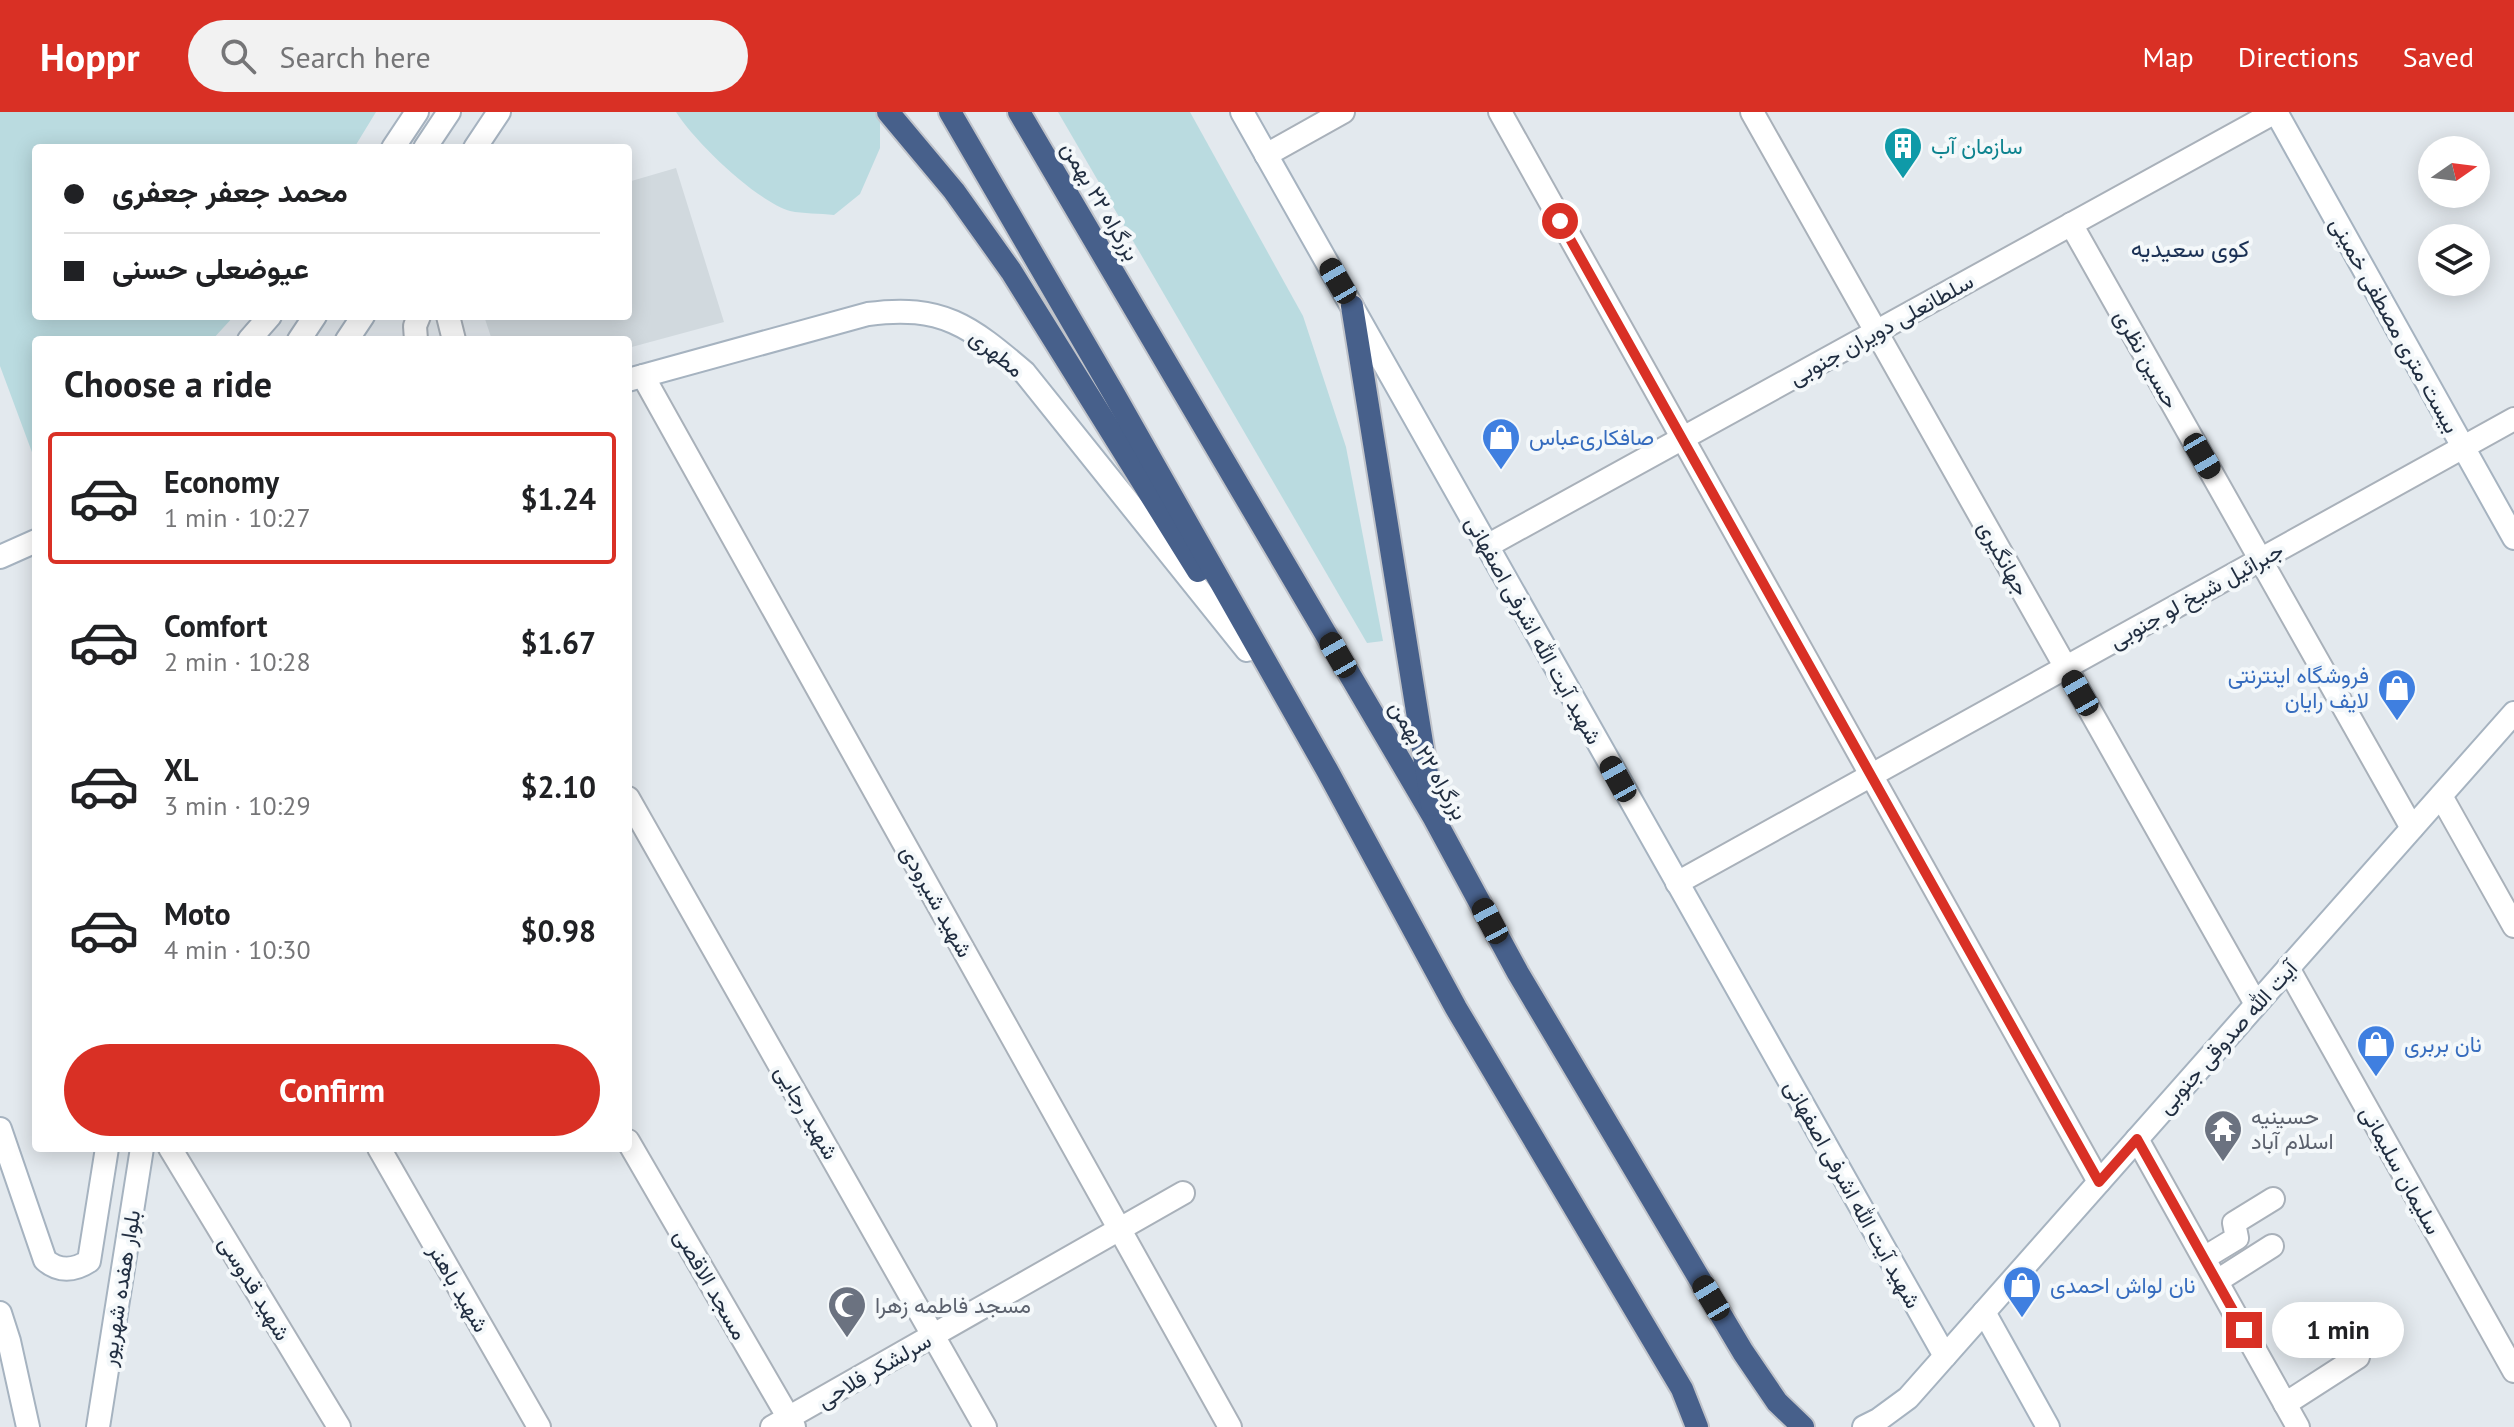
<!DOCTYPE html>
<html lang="en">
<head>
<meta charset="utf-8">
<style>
	:root { --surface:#fff; --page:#f2f2f2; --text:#202124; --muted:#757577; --line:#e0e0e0; --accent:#d93025 }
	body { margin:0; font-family:"PT Sans",Vazirmatn,sans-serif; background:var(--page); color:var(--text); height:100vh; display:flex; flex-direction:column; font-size:30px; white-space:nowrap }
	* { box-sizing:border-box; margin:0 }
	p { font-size:26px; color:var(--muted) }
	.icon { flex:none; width:44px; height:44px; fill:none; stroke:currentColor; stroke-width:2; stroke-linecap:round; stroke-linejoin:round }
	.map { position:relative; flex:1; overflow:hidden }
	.panel { position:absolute; left:32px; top:224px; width:600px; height:816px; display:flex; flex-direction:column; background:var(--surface); border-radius:8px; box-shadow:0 4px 20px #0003 }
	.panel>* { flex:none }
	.banner { position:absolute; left:32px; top:32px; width:600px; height:176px; border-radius:8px; box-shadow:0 4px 20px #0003; display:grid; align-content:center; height:176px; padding:0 32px; background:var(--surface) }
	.needle { width:52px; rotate:76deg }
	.tools { position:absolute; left:2418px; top:24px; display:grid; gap:16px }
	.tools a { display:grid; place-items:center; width:72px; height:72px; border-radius:50%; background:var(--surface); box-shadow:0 4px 20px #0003; font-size:40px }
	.end { position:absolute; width:36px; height:36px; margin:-18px; border:10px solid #d93025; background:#fff; box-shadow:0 0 0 4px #fff }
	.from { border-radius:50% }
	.bubble { position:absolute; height:56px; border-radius:28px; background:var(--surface); box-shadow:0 4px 20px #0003; font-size:26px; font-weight:600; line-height:56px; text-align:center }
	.car { position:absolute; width:24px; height:48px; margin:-24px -12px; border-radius:10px; box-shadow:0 0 6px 2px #0007; background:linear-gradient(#222 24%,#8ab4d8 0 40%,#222 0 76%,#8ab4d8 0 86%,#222 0) }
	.banner b { display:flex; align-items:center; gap:28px; height:76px; font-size:30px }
	.banner b+b { border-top:2px solid var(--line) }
	.banner i { width:20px; height:20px; background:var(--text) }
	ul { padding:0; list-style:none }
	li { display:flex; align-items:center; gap:24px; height:132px; margin:0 16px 12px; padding:0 16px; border:4px solid transparent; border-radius:8px }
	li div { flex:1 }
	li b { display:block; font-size:30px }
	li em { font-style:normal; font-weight:600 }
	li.current { border-color:var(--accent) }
	li>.icon { width:72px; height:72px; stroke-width:1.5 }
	h2 { padding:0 32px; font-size:36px; line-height:96px }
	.cta { display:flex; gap:16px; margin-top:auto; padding:16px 32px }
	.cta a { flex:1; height:92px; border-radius:48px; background:var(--accent); color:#fff; font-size:32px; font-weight:600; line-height:92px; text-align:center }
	header { display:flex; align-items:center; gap:48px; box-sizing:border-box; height:112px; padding:0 40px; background:var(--accent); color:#fff }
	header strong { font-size:38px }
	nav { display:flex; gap:44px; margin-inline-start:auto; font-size:28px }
	.search { width:560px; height:72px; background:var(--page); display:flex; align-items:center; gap:20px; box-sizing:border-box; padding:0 28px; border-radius:44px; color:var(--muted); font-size:30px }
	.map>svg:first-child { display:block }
	.built { fill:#d1d9de }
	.green { fill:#badbe0 }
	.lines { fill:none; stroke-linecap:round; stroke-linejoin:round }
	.minor-casing { stroke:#a9b1ba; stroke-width:26 }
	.secondary-casing { stroke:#a6b3c0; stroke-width:26 }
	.trunk-casing { stroke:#c1c4ca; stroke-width:26 }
	.minor { stroke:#fff; stroke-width:22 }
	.secondary { stroke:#fff; stroke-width:22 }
	.trunk { stroke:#47608b; stroke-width:22 }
	.route { stroke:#d93025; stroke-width:10 }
	.labels { text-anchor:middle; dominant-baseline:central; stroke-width:8; stroke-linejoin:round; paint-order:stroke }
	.culture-label { font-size:22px; fill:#0d838f; stroke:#f4f8fa; text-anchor:start }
	.street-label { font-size:22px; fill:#212e41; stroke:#f4f8fa }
	.shop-label { font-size:22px; fill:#366cbe; stroke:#f4f8fa; text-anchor:start }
	.worship-label { font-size:22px; fill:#5b616d; stroke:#f4f8fa; text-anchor:start }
	.neighbourhood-label { font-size:24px; fill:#1b3155; stroke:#f4f8fa }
</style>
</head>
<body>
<header>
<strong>Hoppr</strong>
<div class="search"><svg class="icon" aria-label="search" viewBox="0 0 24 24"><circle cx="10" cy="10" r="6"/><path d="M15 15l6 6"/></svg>Search here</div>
<nav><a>Map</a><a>Directions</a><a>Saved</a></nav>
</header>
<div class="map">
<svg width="2514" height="1315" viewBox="0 0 2514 1315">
	<rect width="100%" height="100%" fill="#e3e9ee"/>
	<path class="built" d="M676,56L724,210L628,236V228H492L484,204H628V70Z"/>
	<g class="green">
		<path d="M0,0H376L354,36H36V204H234L212,228H36V351L0,254Z"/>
		<path d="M676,0H880V36L860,82L834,103C820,101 803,102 790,99C756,89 695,30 676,0Z"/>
		<path d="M1058,0H1190L1303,204L1346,335L1383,529L1367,531Z"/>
	</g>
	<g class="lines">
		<g class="minor-casing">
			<g id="minor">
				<path d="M1500,0L2099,1070"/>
				<path d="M1752,0L2256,892"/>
				<path d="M1266,43L1343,0"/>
				<path d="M2071,112L2412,716"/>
				<path d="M448,204L454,228"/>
				<path d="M416,228L415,214L419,204"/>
				<path d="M643,264L1230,1315"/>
				<path d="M1487,434L2275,0"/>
				<path d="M2441,684L2514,814"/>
				<path d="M628,686L985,1315"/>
				<path d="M1677,771L2514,307"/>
				<path d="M2288,856L2514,1259"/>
				<path d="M2137,1027L2298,1315"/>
				<path d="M628,1029L794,1315"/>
				<path d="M170,1036L339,1315"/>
				<path d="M379,1036L539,1315"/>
				<path d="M2204,1146L2237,1126L2234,1111L2273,1087"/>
				<path d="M2217,1169L2272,1134"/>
				<path d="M2285,1292L2358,1245L2346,1227"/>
				<path d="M772,1315L1183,1081"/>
			</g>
		</g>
		<g class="secondary-casing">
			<g id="secondary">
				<path d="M1242,0L1945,1244"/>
				<path d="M2276,0L2514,426"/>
				<path d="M393,36L417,0"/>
				<path d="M425,36L449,0"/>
				<path d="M475,36L499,0"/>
				<path d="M249,228L270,204"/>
				<path d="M299,228L315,204"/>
				<path d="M347,228L363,204"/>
				<path d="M628,268L868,202C942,192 970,214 1024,260L1247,538"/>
				<path d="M0,445L36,429"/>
				<path d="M0,1017L45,1148C59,1160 74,1159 89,1149L107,1036"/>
				<path d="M1984,1200L2048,1315"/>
				<path d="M0,1201L9,1229L28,1315"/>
				<path d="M98,1315L142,1036"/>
				<path d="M1864,1315L1878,1308L1908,1286L2514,601"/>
			</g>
		</g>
		<g class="trunk-casing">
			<g id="trunk">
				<path d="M888,0L954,79L1011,159L1198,459"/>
				<path d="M950,0L1114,282L1327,658L1456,896L1682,1277L1697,1315"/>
				<path d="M1019,0L1434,706L1518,861L1743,1240L1777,1290L1803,1315"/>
				<path d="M1352,194L1432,693"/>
			</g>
		</g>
		<use href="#minor" class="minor"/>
		<use href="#secondary" class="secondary"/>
		<use href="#trunk" class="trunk"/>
	</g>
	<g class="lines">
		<path class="route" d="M1560,109L2099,1070L2137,1027L2244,1218"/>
	</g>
	<defs>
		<g id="building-pin" transform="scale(2)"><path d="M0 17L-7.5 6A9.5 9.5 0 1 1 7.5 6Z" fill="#0f9aa8" stroke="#f4f8fa"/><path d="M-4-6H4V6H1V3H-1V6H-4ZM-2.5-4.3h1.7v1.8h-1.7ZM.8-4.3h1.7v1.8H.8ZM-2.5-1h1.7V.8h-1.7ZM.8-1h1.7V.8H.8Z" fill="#fff"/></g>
		<g id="shop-pin" transform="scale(2)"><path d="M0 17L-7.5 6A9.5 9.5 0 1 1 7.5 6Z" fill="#3f7fe0" stroke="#f4f8fa"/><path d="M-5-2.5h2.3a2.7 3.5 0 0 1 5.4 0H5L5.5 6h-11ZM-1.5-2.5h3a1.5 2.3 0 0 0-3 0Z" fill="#fff"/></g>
		<g id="temple-pin" transform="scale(2)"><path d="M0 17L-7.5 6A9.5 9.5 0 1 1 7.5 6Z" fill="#6b7280" stroke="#f4f8fa"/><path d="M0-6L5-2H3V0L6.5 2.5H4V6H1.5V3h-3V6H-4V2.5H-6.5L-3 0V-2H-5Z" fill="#fff"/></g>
		<g id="mosque-pin" transform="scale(2)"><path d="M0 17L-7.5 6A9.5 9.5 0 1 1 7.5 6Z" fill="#6b7280" stroke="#f4f8fa"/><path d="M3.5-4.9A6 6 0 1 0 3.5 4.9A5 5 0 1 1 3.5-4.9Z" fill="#fff"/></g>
	</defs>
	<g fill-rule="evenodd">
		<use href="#building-pin" x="1903" y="34"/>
		<use href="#shop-pin" x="1501" y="325"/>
		<use href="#shop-pin" x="2397" y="576"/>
		<use href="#shop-pin" x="2376" y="932"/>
		<use href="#temple-pin" x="2223" y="1017"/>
		<use href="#shop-pin" x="2022" y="1173"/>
		<use href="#mosque-pin" x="847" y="1193"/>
	</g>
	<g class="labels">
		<g class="culture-label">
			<text x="1931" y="34">سازمان آب</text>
		</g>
		<g class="street-label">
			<text transform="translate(1101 89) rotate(60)">بزرگراه ۲۲ بهمن</text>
			<text transform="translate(2395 213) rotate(61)">بیست متری مصطفی خمینی</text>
			<text transform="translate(1881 217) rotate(-29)">سلطانعلی دویران جنوبی</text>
			<text transform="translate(997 241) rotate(39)">مطهری</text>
			<text transform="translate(2147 247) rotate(61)">حسین نظری</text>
			<text transform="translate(2004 446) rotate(61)">جهانگیری</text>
			<text transform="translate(2196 483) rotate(-29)">جبرائیل شیخ لو جنوبی</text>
			<text transform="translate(1534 518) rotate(61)">شهید آیت الله اشرفی اصفهانی</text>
			<text transform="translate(1429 648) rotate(60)">بزرگراه ۲۲ بهمن</text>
			<text transform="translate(937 789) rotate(61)">شهید شیرودی</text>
			<text transform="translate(2227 925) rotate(-48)">آیت الله صدوقی جنوبی</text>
			<text transform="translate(807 1000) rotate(60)">شهید رجایی</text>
			<text transform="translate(2401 1058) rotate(61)">سلیمان سلیمانی</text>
			<text transform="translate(1853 1082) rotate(61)">شهید آیت الله اشرفی اصفهانی</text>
			<text transform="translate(711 1172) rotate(60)">مسجد الاقصی</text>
			<text transform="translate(120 1176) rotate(-81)">بلوار هفده شهریور</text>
			<text transform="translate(255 1176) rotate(59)">شهید قدوسی</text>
			<text transform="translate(459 1176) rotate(60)">شهید باهنر</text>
			<text transform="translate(874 1258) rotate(-30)">سرلشکر فلاحی</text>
		</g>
		<g class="shop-label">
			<text x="1529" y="325">صافکاری‌عباس</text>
			<text x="2369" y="563" text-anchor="end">فروشگاه اینترنتی<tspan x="2369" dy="25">لایف رایان</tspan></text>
			<text x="2404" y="932">نان بربری</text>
			<text x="2050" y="1173">نان لواش احمدی</text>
		</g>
		<g class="worship-label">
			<text x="2251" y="1004">حسینیه<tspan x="2251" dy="25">اسلام آباد</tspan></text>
			<text x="875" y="1193">مسجد فاطمه زهرا</text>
		</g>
		<g class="neighbourhood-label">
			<text x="2190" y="136">کوی سعیدیه</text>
		</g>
	</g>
</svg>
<div class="tools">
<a><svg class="needle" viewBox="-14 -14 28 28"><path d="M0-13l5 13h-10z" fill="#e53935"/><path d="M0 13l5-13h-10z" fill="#757577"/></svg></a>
<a><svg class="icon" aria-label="layers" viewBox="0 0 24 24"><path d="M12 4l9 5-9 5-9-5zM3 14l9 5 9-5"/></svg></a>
</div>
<i class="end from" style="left:1560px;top:109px"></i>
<i class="end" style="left:2244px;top:1218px"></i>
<div class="bubble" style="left:2272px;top:1190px;width:132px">1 min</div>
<i class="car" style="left:1338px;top:169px;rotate:330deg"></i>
<i class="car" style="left:2202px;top:344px;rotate:150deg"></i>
<i class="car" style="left:1338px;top:543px;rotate:330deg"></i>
<i class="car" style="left:2080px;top:581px;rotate:330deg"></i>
<i class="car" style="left:1618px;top:667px;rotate:331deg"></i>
<i class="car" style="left:1490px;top:809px;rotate:332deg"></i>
<i class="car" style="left:1711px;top:1186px;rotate:329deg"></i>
<div class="banner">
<b><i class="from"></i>محمد جعفر جعفری</b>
<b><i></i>عیوضعلی حسنی</b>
</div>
<section class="panel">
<h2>Choose a ride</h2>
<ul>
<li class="current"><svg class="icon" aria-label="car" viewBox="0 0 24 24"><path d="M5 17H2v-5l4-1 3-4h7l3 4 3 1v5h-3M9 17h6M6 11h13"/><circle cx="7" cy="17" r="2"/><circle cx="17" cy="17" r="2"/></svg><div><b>Economy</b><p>1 min · 10:27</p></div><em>$1.24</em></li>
<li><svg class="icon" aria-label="car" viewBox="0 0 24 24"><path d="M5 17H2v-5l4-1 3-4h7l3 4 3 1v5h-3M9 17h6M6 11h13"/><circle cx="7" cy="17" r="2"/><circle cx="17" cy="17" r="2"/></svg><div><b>Comfort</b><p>2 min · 10:28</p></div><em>$1.67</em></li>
<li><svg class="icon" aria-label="car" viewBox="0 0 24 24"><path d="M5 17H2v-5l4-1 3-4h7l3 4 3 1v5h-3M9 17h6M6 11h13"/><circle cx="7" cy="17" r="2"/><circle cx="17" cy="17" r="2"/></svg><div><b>XL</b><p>3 min · 10:29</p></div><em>$2.10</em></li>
<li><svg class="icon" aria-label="car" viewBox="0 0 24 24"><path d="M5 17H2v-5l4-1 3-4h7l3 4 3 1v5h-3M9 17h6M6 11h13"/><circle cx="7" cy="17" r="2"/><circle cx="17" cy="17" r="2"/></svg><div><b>Moto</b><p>4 min · 10:30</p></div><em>$0.98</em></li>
</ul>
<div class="cta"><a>Confirm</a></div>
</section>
</div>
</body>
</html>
